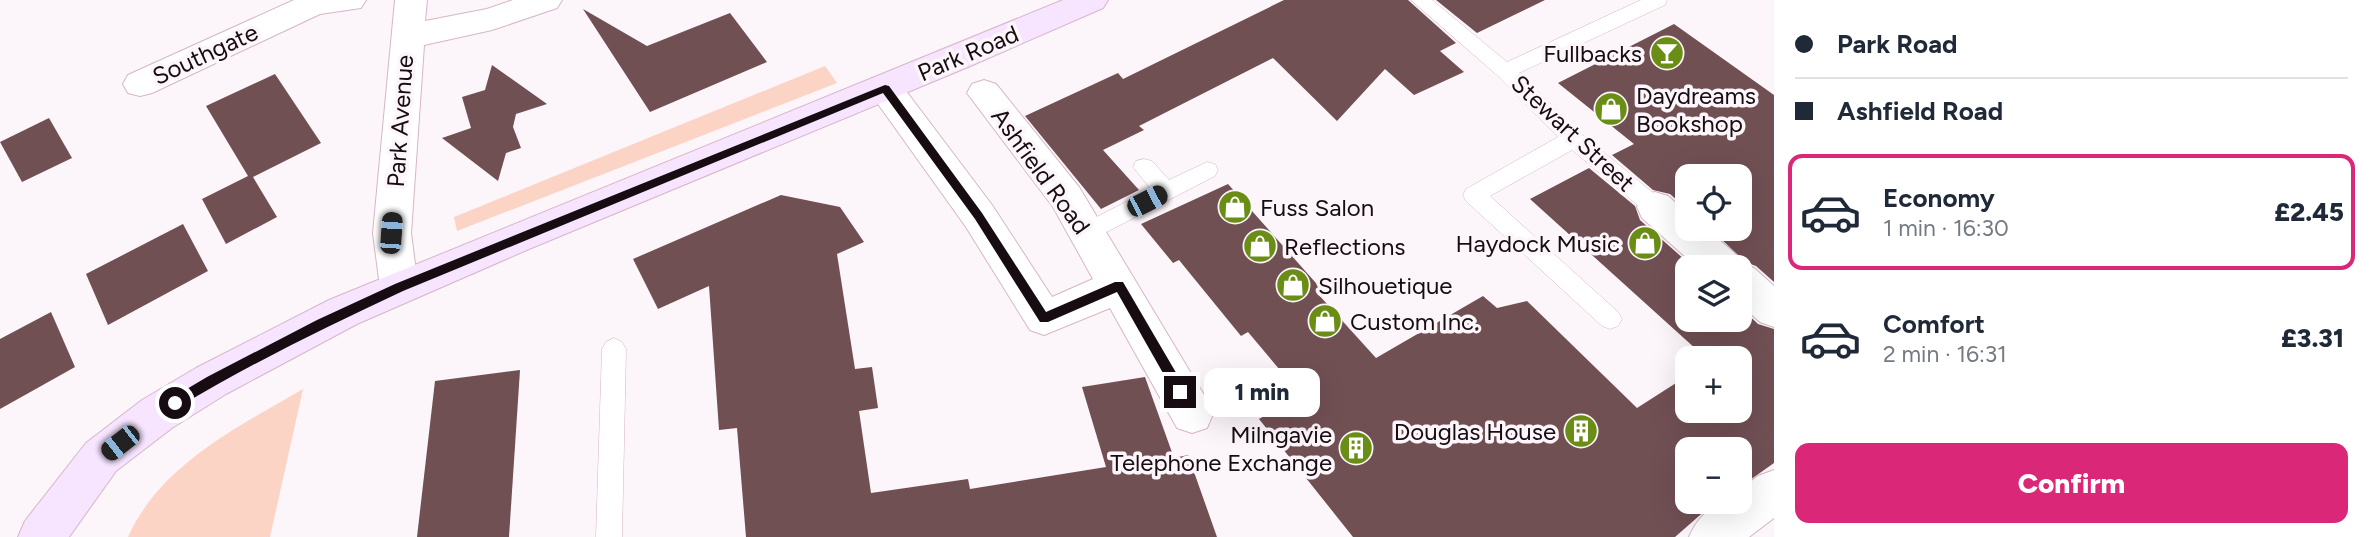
<!DOCTYPE html>
<html lang="en">
<head>
<meta charset="utf-8">
<style>
	:root { --surface:#fff; --page:#f2f2f3; --text:#1f2937; --muted:#747a83; --line:#e0e1e3; --accent:#db2777 }
	body { margin:0; font-family:Figtree,sans-serif; background:var(--page); color:var(--text); height:100vh; display:flex; flex-direction:column; font-size:26px; white-space:nowrap }
	* { box-sizing:border-box; margin:0 }
	p { font-size:23px; color:var(--muted) }
	.icon { flex:none; width:38px; height:38px; fill:none; stroke:currentColor; stroke-width:2; stroke-linecap:round; stroke-linejoin:round }
	.map { position:relative; flex:1; overflow:hidden }
	.panel { display:flex; flex-direction:column; background:var(--surface); width:595px }
	.panel>* { flex:none }
	.hud { display:grid; align-content:center; height:154px; padding:0 21px; background:var(--surface) }
	.fabs { position:absolute; left:1675px; top:164px; display:grid; gap:14px }
	.fabs a { display:grid; place-items:center; width:77px; height:77px; border-radius:14px; background:var(--surface); box-shadow:0 7px 28px #0002; font-size:35px }
	.end { position:absolute; width:32px; height:32px; margin:-16px; border:9px solid #160c12; background:#fff; box-shadow:0 0 0 4px #fff }
	.from { border-radius:50% }
	.bubble { position:absolute; height:49px; border-radius:14px; background:var(--surface); box-shadow:0 7px 28px #0002; font-size:23px; font-weight:800; line-height:49px; text-align:center }
	.car { position:absolute; width:21px; height:42px; margin:-21px -10px; border-radius:9px; box-shadow:0 0 5px 2px #0007; background:linear-gradient(#222 24%,#8ab4d8 0 40%,#222 0 76%,#8ab4d8 0 86%,#222 0) }
	.hud b { display:flex; align-items:center; gap:24px; height:66px; font-size:26px }
	.hud b+b { border-top:2px solid var(--line) }
	.hud i { width:18px; height:18px; background:var(--text) }
	ul { padding:0; list-style:none }
	li { display:flex; align-items:center; gap:21px; height:116px; margin:0 14px 10px; padding:0 7px; border:4px solid transparent; border-radius:14px }
	li div { flex:1 }
	li b { display:block; font-size:26px }
	li em { font-style:normal; font-weight:800 }
	li.selected { border-color:var(--accent) }
	li>.icon { width:63px; height:63px; stroke-width:1.5 }
	.action { display:flex; gap:14px; margin-top:auto; padding:14px 21px }
	.action a { flex:1; height:80px; border-radius:14px; background:var(--accent); color:#fff; font-size:28px; font-weight:800; line-height:80px; text-align:center }
	main { display:flex; flex:1; min-height:0 }
	.map>svg:first-child { display:block }
	.green { fill:#fcd4c6 }
	.building { fill:#715054 }
	.lines { fill:none; stroke-linecap:round; stroke-linejoin:round }
	.lane-casing { stroke:#d6b6c8; stroke-width:1 }
	.street-casing { stroke:#d6b6c8; stroke-width:2 }
	.secondary-casing { stroke:#d6b6c8; stroke-width:2 }
	.lane { fill:#fff; fill-rule:evenodd }
	.street { fill:#fff; fill-rule:evenodd }
	.secondary { fill:#f7e4ff; fill-rule:evenodd }
	.route { fill:#160c12 }
	.labels { text-anchor:middle; dominant-baseline:central; stroke-width:7; stroke-linejoin:round; paint-order:stroke }
	.street-label { font-size:24px; fill:#160c12; stroke:#fcf5f9 }
	.poi-label { font-size:24px; fill:#160c12; stroke:#fcf5f9; text-anchor:start }
</style>
</head>
<body>
<main>
<div class="map">
<svg width="1774" height="537" viewBox="0 0 1774 537">
	<rect width="100%" height="100%" fill="#fcf5f9"/>
	<g class="green">
		<path d="M825,66L837,83L457,231L454,217Z"/>
		<path d="M303,389L270,537H128C160,465 238,427 303,389Z"/>
	</g>
	<g class="building">
		<path d="M1284,0H1408L1456,43L1440,51L1464,72L1414,95L1385,69L1337,121L1273,58L1139,126L1144,130L1103,150L1139,190L1101,209L1025,116L1118,73L1123,79Z"/>
		<path d="M1436,0H1545L1477,33Z"/>
		<path d="M583,9L647,46L730,13L767,62L650,112Z"/>
		<path d="M1674,24L1774,95V282L1756,266L1745,262L1711,229H1740V177H1687V209L1670,194L1653,190L1612,155L1634,144L1558,83Z"/>
		<path d="M492,65L547,104L516,114L513,127L521,148L506,153L498,181L442,138L471,128L462,97L485,90Z"/>
		<path d="M275,74L321,143L253,177L277,217L226,244L202,199L248,176L206,106Z"/>
		<path d="M49,118L72,158L22,182L0,142Z"/>
		<path d="M1589,168L1635,206L1640,220L1694,268H1687V320H1740V307L1758,324L1774,329V463L1740,487V450H1687V502H1720L1707,509L1675,537H1353L1259,419L1301,395L1248,332L1241,336L1179,260L1173,263L1141,224L1228,184L1323,291L1318,294L1376,358L1483,296L1497,308L1527,301L1637,408L1687,376V411H1740V359H1707L1530,199Z"/>
		<path d="M781,195L840,207L864,242L837,254L855,369L872,367L878,408L859,411L871,493L968,479L970,489L1106,467L1082,387L1145,377L1174,458L1188,455L1217,537H746L737,428L719,430L709,286L658,309L633,259Z"/>
		<path d="M183,224L208,271L108,325L86,274Z"/>
		<path d="M51,312L75,367L0,409V339Z"/>
		<path d="M520,370L509,537H417L435,381Z"/>
	</g>
	<g class="lines">
		<g class="lane-casing">
			<g id="lane">
				<path d="M1411,0H1432L1507,62L1641,0H1667L1665,5L1519,73L1580,133L1663,201L1666,207L1663,213L1655,216L1647,213L1572,150L1490,196L1618,312L1622,319L1618,326L1610,329L1602,326L1466,201L1463,195L1466,189L1558,137L1498,76Z"/>
				<path d="M1144,159L1152,161L1169,180L1207,162L1215,164L1218,170L1215,176L1095,238L1087,241L1079,238L1076,232L1079,226L1151,189L1133,167L1136,161Z"/>
				<path d="M614,338L622,342L626,349L622,537H596L602,349L606,342Z"/>
			</g>
		</g>
		<g class="street-casing">
			<g id="street">
				<path d="M294,0H366L361,8L320,14L152,93L140,96L128,93L123,84L128,75Z"/>
				<path d="M395,0H427L425,21L487,9L513,0H562L557,8L492,30L424,45L411,233L418,287L413,299L399,304L385,299L380,287L373,233Z"/>
				<path d="M885,75L897,79L992,205L1052,297L1093,279L1053,207L967,93L972,84L984,80L996,84L1079,187L1207,400L1213,414L1207,428L1192,433L1177,428L1110,308L1044,335L1030,330L966,227L873,97L868,88L873,79Z"/>
				<path d="M1655,192L1668,196L1687,213V229H1707L1739,257L1743,264L1754,268L1774,286V327L1760,322L1740,304V268H1698L1642,218L1637,207L1642,196Z"/>
				<path d="M1774,470V518L1749,537H1689C1699,514 1714,502 1740,502V490L1758,476Z"/>
			</g>
		</g>
		<g class="secondary-casing">
			<path id="secondary" d="M1063,0H1108L1103,8L968,67L529,249L357,324L226,394L172,428L116,471L69,537H18L25,521L86,443L142,400L196,368L329,300Z"/>
		</g>
		<use href="#lane" class="lane"/>
		<use href="#street" class="street"/>
		<use href="#secondary" class="secondary"/>
	</g>
	<path class="route" d="M885,85L889,86L982,213L1046,312L1115,282H1123L1185,388V396H1176L1117,292L1048,322H1040L975,219L883,93L403,291C327,327 251,363 179,407L175,409L168,403L170,399L207,377L317,320L395,284Z"/>
	<defs>
		<g id="bar-disc" transform="scale(1.75)"><circle r="9.5" fill="#6a8d16" stroke="#fcf5f9"/><path d="M-6-5H6L.8 .8V4.5H3.5V6h-7V4.5H-.8V.8Z" fill="#fff"/></g>
		<g id="shop-disc" transform="scale(1.75)"><circle r="9.5" fill="#6a8d16" stroke="#fcf5f9"/><path d="M-5-2.5h2.3a2.7 3.5 0 0 1 5.4 0H5L5.5 6h-11ZM-1.5-2.5h3a1.5 2.3 0 0 0-3 0Z" fill="#fff"/></g>
		<g id="building-disc" transform="scale(1.75)"><circle r="9.5" fill="#6a8d16" stroke="#fcf5f9"/><path d="M-4-6H4V6H1V3H-1V6H-4ZM-2.5-4.3h1.7v1.8h-1.7ZM.8-4.3h1.7v1.8H.8ZM-2.5-1h1.7V.8h-1.7ZM.8-1h1.7V.8H.8Z" fill="#fff"/></g>
	</defs>
	<g fill-rule="evenodd">
		<use href="#bar-disc" x="1667" y="53"/>
		<use href="#shop-disc" x="1611" y="109"/>
		<use href="#shop-disc" x="1235" y="207"/>
		<use href="#shop-disc" x="1645" y="243"/>
		<use href="#shop-disc" x="1260" y="246"/>
		<use href="#shop-disc" x="1293" y="285"/>
		<use href="#shop-disc" x="1325" y="321"/>
		<use href="#building-disc" x="1581" y="431"/>
		<use href="#building-disc" x="1356" y="448"/>
	</g>
	<g class="labels">
		<g class="street-label">
			<text transform="translate(968 53) rotate(-23)">Park Road</text>
			<text transform="translate(205 54) rotate(-25)">Southgate</text>
			<text transform="translate(400 121) rotate(-86)">Park Avenue</text>
			<text transform="translate(1573 133) rotate(43)">Stewart Street</text>
			<text transform="translate(1041 171) rotate(54)">Ashfield Road</text>
		</g>
		<g class="poi-label">
			<text x="1642" y="53" text-anchor="end">Fullbacks</text>
			<text x="1636" y="95">Daydreams<tspan x="1636" dy="28">Bookshop</tspan></text>
			<text x="1260" y="207">Fuss Salon</text>
			<text x="1620" y="243" text-anchor="end">Haydock Music</text>
			<text x="1284" y="246">Reflections</text>
			<text x="1318" y="285">Silhouetique</text>
			<text x="1350" y="321">Custom Inc.</text>
			<text x="1556" y="431" text-anchor="end">Douglas House</text>
			<text x="1332" y="434" text-anchor="end">Milngavie<tspan x="1332" dy="28">Telephone Exchange</tspan></text>
		</g>
	</g>
</svg>
<div class="fabs">
<a><svg class="icon" aria-label="locate" viewBox="0 0 24 24"><circle cx="12" cy="12" r="6"/><path d="M12 2v4M12 18v4M2 12h4M18 12h4"/></svg></a>
<a><svg class="icon" aria-label="layers" viewBox="0 0 24 24"><path d="M12 4l9 5-9 5-9-5zM3 14l9 5 9-5"/></svg></a>
<a>+</a>
<a>−</a>
</div>
<i class="end from" style="left:175px;top:403px"></i>
<i class="end" style="left:1180px;top:392px"></i>
<div class="bubble" style="left:1204px;top:368px;width:116px">1 min</div>
<i class="car" style="left:1147px;top:201px;rotate:63deg"></i>
<i class="car" style="left:391px;top:233px;rotate:4deg"></i>
<i class="car" style="left:120px;top:443px;rotate:232deg"></i>
</div>
<section class="panel">
<div class="hud">
<b><i class="from"></i>Park Road</b>
<b><i></i>Ashfield Road</b>
</div>
<ul>
<li class="selected"><svg class="icon" aria-label="car" viewBox="0 0 24 24"><path d="M5 17H2v-5l4-1 3-4h7l3 4 3 1v5h-3M9 17h6M6 11h13"/><circle cx="7" cy="17" r="2"/><circle cx="17" cy="17" r="2"/></svg><div><b>Economy</b><p>1 min · 16:30</p></div><em>£2.45</em></li>
<li><svg class="icon" aria-label="car" viewBox="0 0 24 24"><path d="M5 17H2v-5l4-1 3-4h7l3 4 3 1v5h-3M9 17h6M6 11h13"/><circle cx="7" cy="17" r="2"/><circle cx="17" cy="17" r="2"/></svg><div><b>Comfort</b><p>2 min · 16:31</p></div><em>£3.31</em></li>
</ul>
<div class="action"><a>Confirm</a></div>
</section>
</main>
</body>
</html>
